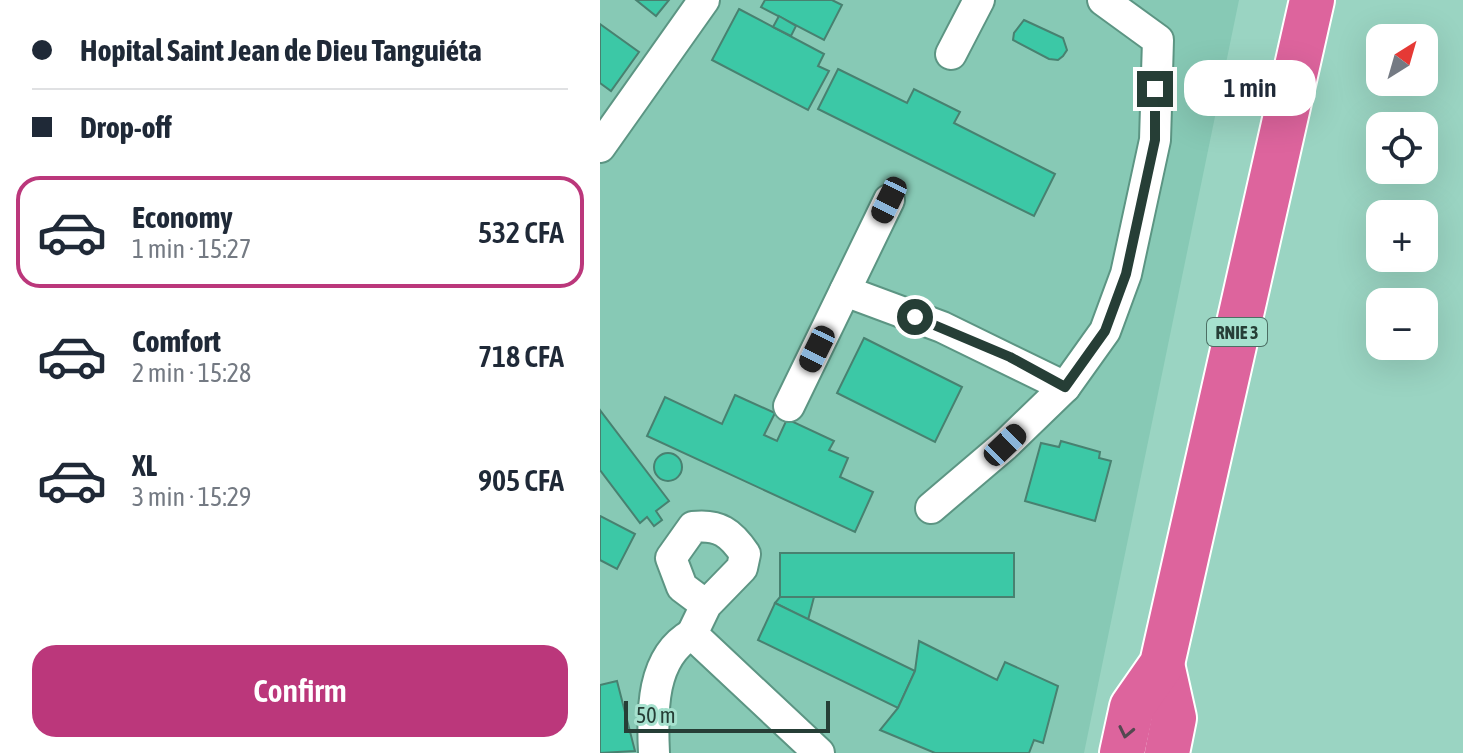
<!DOCTYPE html>
<html lang="en">
<head>
<meta charset="utf-8">
<style>
	:root { --surface:#fff; --page:#f6f6f7; --text:#1f2937; --muted:#747a83; --line:#e0e1e3; --accent:#bb377b }
	body { margin:0; font-family:"Asap Condensed",sans-serif; background:var(--page); color:var(--text); height:100vh; display:flex; flex-direction:column; font-size:30px; white-space:nowrap }
	* { box-sizing:border-box; margin:0 }
	p { font-size:26px; color:var(--muted) }
	.icon { flex:none; width:44px; height:44px; fill:none; stroke:currentColor; stroke-width:2; stroke-linecap:round; stroke-linejoin:round }
	.map { position:relative; flex:1; overflow:hidden }
	.panel { display:flex; flex-direction:column; background:var(--surface); width:600px }
	.panel>* { flex:none }
	.top-card { display:grid; align-content:center; height:176px; padding:0 32px; background:var(--surface) }
	.needle { width:52px; rotate:37deg }
	.buttons { position:absolute; left:766px; top:24px; display:grid; gap:16px }
	.buttons a { display:grid; place-items:center; width:72px; height:72px; border-radius:16px; background:var(--surface); box-shadow:0 8px 32px #0002; font-size:40px }
	.scale { position:absolute; left:24px; bottom:20px; width:206px; box-sizing:border-box; padding-left:8px; border:4px solid #263e36; border-top:0; font-size:22px; line-height:28px; white-space:nowrap; color:#263e36; -webkit-text-stroke:6px #a6e1ce; paint-order:stroke }
	.end { position:absolute; width:36px; height:36px; margin:-18px; border:10px solid #263e36; background:#fff; box-shadow:0 0 0 4px #fff }
	.from { border-radius:50% }
	.bubble { position:absolute; height:56px; border-radius:24px; background:var(--surface); box-shadow:0 8px 32px #0002; font-size:26px; font-weight:600; line-height:56px; text-align:center }
	.car { position:absolute; width:24px; height:48px; margin:-24px -12px; border-radius:10px; box-shadow:0 0 6px 2px #0007; background:linear-gradient(#222 24%,#8ab4d8 0 40%,#222 0 76%,#8ab4d8 0 86%,#222 0) }
	.top-card b { display:flex; align-items:center; gap:28px; height:76px; font-size:30px }
	.top-card b+b { border-top:2px solid var(--line) }
	.top-card i { width:20px; height:20px; background:var(--text) }
	ul { padding:0; list-style:none }
	li { display:flex; align-items:center; gap:24px; height:112px; margin:0 16px 12px; padding:0 16px; border:4px solid transparent; border-radius:24px }
	li div { flex:1 }
	li b { display:block; font-size:30px }
	li em { font-style:normal; font-weight:600 }
	li.on { border-color:var(--accent) }
	li>.icon { width:72px; height:72px; stroke-width:1.5 }
	.primary-button { display:flex; gap:16px; margin-top:auto; padding:16px 32px }
	.primary-button a { flex:1; height:92px; border-radius:24px; background:var(--accent); color:#fff; font-size:32px; font-weight:600; line-height:92px; text-align:center }
	main { display:flex; flex:1; min-height:0 }
	.map>svg:first-child { display:block }
	.built { fill:#87c9b5 }
	.building { fill:#3cc8a6; stroke:#488170; stroke-width:2 }
	.lines { fill:none; stroke-linecap:round; stroke-linejoin:round }
	.minor-casing { stroke:#5c9583; stroke-width:34 }
	.highway-casing { stroke:#fff; stroke-width:48 }
	.minor { stroke:#fff; stroke-width:30 }
	.highway { stroke:#dd649d; stroke-width:44 }
	.oneway { stroke:#544850 }
	.route { stroke:#263e36; stroke-width:10 }
	.labels { text-anchor:middle; dominant-baseline:central; stroke-width:6; stroke-linejoin:round; paint-order:stroke }
	.shield { fill:#a6e1ce; stroke:#4c6f64; stroke-width:2 }
	.shield-label { font-size:18px; font-weight:bold; fill:#263e36 }
</style>
</head>
<body>
<main>
<section class="panel">
<div class="top-card">
<b><i class="from"></i>Hopital Saint Jean de Dieu Tanguiéta</b>
<b><i></i>Drop-off</b>
</div>
<ul>
<li class="on"><svg class="icon" aria-label="car" viewBox="0 0 24 24"><path d="M5 17H2v-5l4-1 3-4h7l3 4 3 1v5h-3M9 17h6M6 11h13"/><circle cx="7" cy="17" r="2"/><circle cx="17" cy="17" r="2"/></svg><div><b>Economy</b><p>1 min · 15:27</p></div><em>532 CFA</em></li>
<li><svg class="icon" aria-label="car" viewBox="0 0 24 24"><path d="M5 17H2v-5l4-1 3-4h7l3 4 3 1v5h-3M9 17h6M6 11h13"/><circle cx="7" cy="17" r="2"/><circle cx="17" cy="17" r="2"/></svg><div><b>Comfort</b><p>2 min · 15:28</p></div><em>718 CFA</em></li>
<li><svg class="icon" aria-label="car" viewBox="0 0 24 24"><path d="M5 17H2v-5l4-1 3-4h7l3 4 3 1v5h-3M9 17h6M6 11h13"/><circle cx="7" cy="17" r="2"/><circle cx="17" cy="17" r="2"/></svg><div><b>XL</b><p>3 min · 15:29</p></div><em>905 CFA</em></li>
</ul>
<div class="primary-button"><a>Confirm</a></div>
</section>
<div class="map">
<svg width="863" height="753" viewBox="0 0 863 753">
	<rect width="100%" height="100%" fill="#9ad4c2"/>
	<path class="built" d="M0,0H639L484,753H0Z"/>
	<g class="building">
		<path d="M36,0H69L56,16Z"/>
		<path d="M165,0H232L242,5L224,40L161,7Z"/>
		<path d="M139,9L224,54L218,66L229,71L208,110L112,60Z"/>
		<path d="M179,16L196,26L191,36L173,27Z"/>
		<path d="M424,20L463,38L467,50L463,56L458,60L449,59L413,40L414,33Z"/>
		<path d="M0,24L39,52L11,91L0,83Z"/>
		<path d="M238,69L307,103L314,89L360,112L354,123L455,174L434,216L218,109Z"/>
		<path d="M264,338L362,387L335,442L237,393Z"/>
		<path d="M135,395L175,413L164,435L177,441L187,419L234,441L229,450L248,458L240,477L273,492L255,532L47,436L65,397L122,424Z"/>
		<path d="M0,410L69,501L56,511L62,520L54,526L47,517L40,523L0,470Z"/>
		<path d="M461,441L500,452L499,458L511,461L495,521L425,501L441,443L459,447Z"/>
		<circle cx="68" cy="467" r="14"/>
		<path d="M0,516L35,534L17,569L0,560Z"/>
		<rect x="180" y="553" width="234" height="44"/>
		<path d="M180,597H214L208,620L175,603Z"/>
		<path d="M175,603L315,671L298,708L158,640Z"/>
		<path d="M319,641L397,680L405,662L458,686L443,743L434,740L429,753H335L280,730L298,708L315,671Z"/>
		<path d="M17,681L35,751L0,753V685Z"/>
	</g>
	<g class="lines">
		<g class="minor-casing">
			<g id="minor">
				<path d="M351,54L379,0"/>
				<path d="M0,147L104,0"/>
				<path d="M245,291L342,327L465,387"/>
				<path d="M189,406L289,200"/>
				<path d="M331,508L405,445L465,387L505,331L526,274L555,140L558,40L503,0"/>
				<path d="M106,605L82,587L71,558L93,527C119,524 131,533 145,554L142,568L106,605L92,634L219,753"/>
				<path d="M54,753C52,712 51,657 92,634"/>
			</g>
		</g>
		<g class="highway-casing">
			<g id="highway">
				<path d="M562,664L574,718L567,753"/>
				<path d="M522,753L532,707L562,664L712,0"/>
			</g>
		</g>
		<use href="#minor" class="minor"/>
		<use href="#highway" class="highway"/>
	</g>
	<defs><path id="oneway-chevron" d="M-2-3.5L2.5 0L-2 3.5" fill="none" stroke-width="1.6" stroke-linecap="round" stroke-linejoin="round" transform="scale(2)"/></defs>
	<use class="oneway" href="#oneway-chevron" transform="translate(526 732) rotate(102)"/>
	<g class="lines">
		<path class="route" d="M315,317L410,357L465,387L505,331L526,274L555,140V89"/>
	</g>
	<g class="labels">
		<rect class="shield" x="607" y="318" width="60" height="28" rx="6"/>
		<g class="shield-label">
			<text x="637" y="332">RNIE 3</text>
		</g>
	</g>
</svg>
<div class="buttons">
<a><svg class="needle" viewBox="-14 -14 28 28"><path d="M0-13l5 13h-10z" fill="#e53935"/><path d="M0 13l5-13h-10z" fill="#747a83"/></svg></a>
<a><svg class="icon" aria-label="locate" viewBox="0 0 24 24"><circle cx="12" cy="12" r="6"/><path d="M12 2v4M12 18v4M2 12h4M18 12h4"/></svg></a>
<a>+</a>
<a>−</a>
</div>
<div class="scale">50 m</div>
<i class="end from" style="left:315px;top:317px"></i>
<i class="end" style="left:555px;top:89px"></i>
<div class="bubble" style="left:584px;top:60px;width:132px">1 min</div>
<i class="car" style="left:289px;top:200px;rotate:206deg"></i>
<i class="car" style="left:217px;top:349px;rotate:206deg"></i>
<i class="car" style="left:405px;top:445px;rotate:46deg"></i>
</div>
</main>
</body>
</html>
